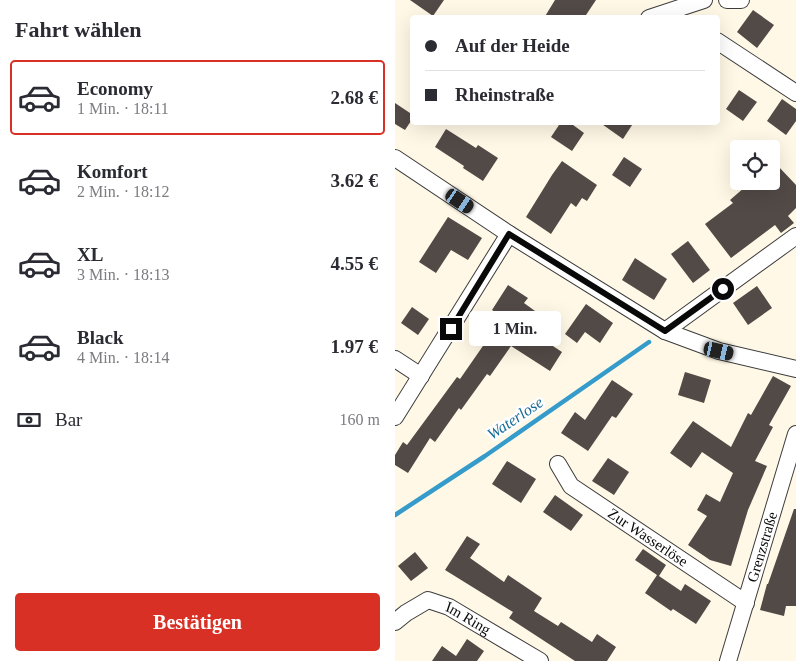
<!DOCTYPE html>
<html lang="de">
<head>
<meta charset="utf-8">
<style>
	:root { --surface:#fff; --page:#f2f2f3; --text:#2b2b33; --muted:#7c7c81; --line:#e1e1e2; --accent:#d93025 }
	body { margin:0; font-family:"Times New Roman",serif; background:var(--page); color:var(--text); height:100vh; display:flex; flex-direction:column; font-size:19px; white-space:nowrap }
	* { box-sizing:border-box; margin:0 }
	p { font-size:16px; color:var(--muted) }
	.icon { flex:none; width:28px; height:28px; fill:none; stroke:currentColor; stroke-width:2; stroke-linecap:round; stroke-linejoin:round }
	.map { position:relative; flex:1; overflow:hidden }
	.details { display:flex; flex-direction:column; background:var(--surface); width:395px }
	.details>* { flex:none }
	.guide { position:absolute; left:15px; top:15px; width:310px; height:110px; border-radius:5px; box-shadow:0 5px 20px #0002; display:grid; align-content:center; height:110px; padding:0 15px; background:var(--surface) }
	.buttons { position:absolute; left:335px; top:140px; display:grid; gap:10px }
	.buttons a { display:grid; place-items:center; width:50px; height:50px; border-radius:5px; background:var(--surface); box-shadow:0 5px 20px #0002; font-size:25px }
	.end { position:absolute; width:22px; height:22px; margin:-11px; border:6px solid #090909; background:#fff; box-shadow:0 0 0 2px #fff }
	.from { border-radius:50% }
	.bubble { position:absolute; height:35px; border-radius:5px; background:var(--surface); box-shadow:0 5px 20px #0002; font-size:16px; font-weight:600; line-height:35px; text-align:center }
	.car { position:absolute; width:15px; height:30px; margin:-15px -8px; border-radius:6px; box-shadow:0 0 4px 1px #0007; background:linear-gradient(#222 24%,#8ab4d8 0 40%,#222 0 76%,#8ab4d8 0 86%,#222 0) }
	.guide b { display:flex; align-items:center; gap:18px; height:48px; font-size:19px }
	.guide b+b { border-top:1px solid var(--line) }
	.guide i { width:12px; height:12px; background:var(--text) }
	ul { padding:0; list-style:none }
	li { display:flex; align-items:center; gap:15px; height:75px; margin:0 10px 8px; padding:0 5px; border:2px solid transparent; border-radius:5px }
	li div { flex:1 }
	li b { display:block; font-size:19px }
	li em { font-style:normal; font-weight:600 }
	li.active { border-color:var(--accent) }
	li>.icon { width:45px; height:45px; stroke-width:1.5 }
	h2 { padding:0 15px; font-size:22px; line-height:60px }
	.pay { display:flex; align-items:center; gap:12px; height:55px; padding:0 15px; font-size:19px }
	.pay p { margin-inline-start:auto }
	.action { display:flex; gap:10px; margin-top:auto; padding:10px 15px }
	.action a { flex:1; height:58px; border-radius:5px; background:var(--accent); color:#fff; font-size:20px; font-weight:600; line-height:58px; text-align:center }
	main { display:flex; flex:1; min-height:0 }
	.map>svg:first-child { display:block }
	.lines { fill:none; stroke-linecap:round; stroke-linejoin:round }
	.stream { stroke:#359bca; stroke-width:4.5 }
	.building { fill:#524a46 }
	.minor-casing { stroke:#3c3c3c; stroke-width:18 }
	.minor { stroke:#fff; stroke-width:16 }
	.route { stroke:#090909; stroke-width:6 }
	.labels { text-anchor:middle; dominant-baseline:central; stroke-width:5; stroke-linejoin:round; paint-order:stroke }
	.street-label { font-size:15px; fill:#090909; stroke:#fff }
	.water-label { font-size:16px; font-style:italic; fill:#176a97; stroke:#fff }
</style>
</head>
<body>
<main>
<section class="details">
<h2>Fahrt wählen</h2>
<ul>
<li class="active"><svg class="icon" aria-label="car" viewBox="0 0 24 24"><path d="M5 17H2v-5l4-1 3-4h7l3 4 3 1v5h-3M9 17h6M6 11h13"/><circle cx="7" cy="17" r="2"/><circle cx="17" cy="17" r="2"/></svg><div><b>Economy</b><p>1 Min. · 18:11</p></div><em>2.68 €</em></li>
<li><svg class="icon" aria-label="car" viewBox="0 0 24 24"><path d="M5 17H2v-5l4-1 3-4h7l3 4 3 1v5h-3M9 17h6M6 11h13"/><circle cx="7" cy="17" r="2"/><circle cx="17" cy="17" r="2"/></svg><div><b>Komfort</b><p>2 Min. · 18:12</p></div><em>3.62 €</em></li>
<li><svg class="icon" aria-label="car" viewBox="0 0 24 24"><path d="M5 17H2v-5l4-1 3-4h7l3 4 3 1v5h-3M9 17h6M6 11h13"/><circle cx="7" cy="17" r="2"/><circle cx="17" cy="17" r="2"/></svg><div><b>XL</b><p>3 Min. · 18:13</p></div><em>4.55 €</em></li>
<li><svg class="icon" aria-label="car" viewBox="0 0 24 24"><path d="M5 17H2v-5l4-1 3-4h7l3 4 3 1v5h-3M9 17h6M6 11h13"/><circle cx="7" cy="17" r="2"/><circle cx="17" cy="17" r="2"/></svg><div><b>Black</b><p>4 Min. · 18:14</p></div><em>1.97 €</em></li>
</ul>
<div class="pay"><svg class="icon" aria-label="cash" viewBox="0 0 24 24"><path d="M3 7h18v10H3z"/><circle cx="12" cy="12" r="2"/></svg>Bar<p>160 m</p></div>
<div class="action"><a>Bestätigen</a></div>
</section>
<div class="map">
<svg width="401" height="661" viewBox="0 0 401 661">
	<rect width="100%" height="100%" fill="#fff8e6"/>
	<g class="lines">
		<path class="stream" d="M0,515L90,456L254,342"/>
	</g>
	<g class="building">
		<path d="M15,0H49L38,16Z"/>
		<path d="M160,0H201L189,18H149Z"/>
		<path d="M358,10L379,25L362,48L342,32Z"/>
		<path d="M344,90L362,102L348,121L331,109Z"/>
		<path d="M387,99L401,109V121L391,135L372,121Z"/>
		<path d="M0,103L18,115V118L10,130L0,124Z"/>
		<path d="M166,122H174L189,133L177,151L156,137Z"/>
		<path d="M204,122H239L228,139Z"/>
		<path d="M51,129L81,148L83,145L103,158L88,181L68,168L69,166L40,147Z"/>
		<path d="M229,157L247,169L235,187L217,175Z"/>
		<path d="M167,161L202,185L192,201L187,198L181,207L176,203L156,234L131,217L157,175Z"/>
		<path d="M383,166L401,185V208L393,216L399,223L386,233L380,225L336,258L310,224L338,203L335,200L357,181H376V174Z"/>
		<path d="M53,217L87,238L73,260L56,250L41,273L24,262Z"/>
		<path d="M293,241L315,270L298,283L276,254Z"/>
		<path d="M240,258L272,279L259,300L227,280Z"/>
		<path d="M113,285L133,298L129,303L140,311L129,327L167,352L155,371L116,346L95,376L92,374L66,410L64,408L40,442L35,438L13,473L0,465V455L8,442L12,445L62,377L65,379L90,343L95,346L112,320L97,310Z"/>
		<path d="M362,286L377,308L353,325L338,303Z"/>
		<path d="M191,304L218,323L205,343L190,332L182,343L170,334Z"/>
		<path d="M17,307L34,319L23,335L6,323Z"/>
		<path d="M290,372L316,380L309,403L283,395Z"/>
		<path d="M378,376L396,386L374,425L378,427L360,461L372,466L353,510L336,566L315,560L293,545L312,516L302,510L311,494L325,502L338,473L307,452L296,468L275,453L298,421L336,447L353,413L356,415Z"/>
		<path d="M217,380L238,394L221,418L217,416L193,451L166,433L180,412L190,420Z"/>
		<path d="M213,458L234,472L219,495L197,481Z"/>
		<path d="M112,461L141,479L126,503L97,484Z"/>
		<path d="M160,495L188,515L176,531L148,512Z"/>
		<path d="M399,509H401V606H391L389,616L365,610L372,584H373Z"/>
		<path d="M72,536L85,544L75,558L109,582L113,575L147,598L139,611L163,626L166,622L197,642L202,634L221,647L212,661H180L114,618L118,612L50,570Z"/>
		<path d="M248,549L271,565L264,576L286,591L290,584L316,601L301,624L278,609L276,611L250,593L262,575L240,560Z"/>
		<path d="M20,552L33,568L16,581L3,566Z"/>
		<path d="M72,639L89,651L82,661H37L47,646L61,656Z"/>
	</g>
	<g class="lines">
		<g class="minor-casing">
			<g id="minor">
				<path d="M332,0H346"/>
				<path d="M254,18L309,0"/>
				<path d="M322,41L401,93"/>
				<path d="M0,158L114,234L270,331L324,351L401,369"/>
				<path d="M270,331L401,236"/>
				<path d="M0,359L26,376"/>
				<path d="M0,417L114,234"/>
				<path id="s1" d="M163,464L176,486L351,603"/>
				<path id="s2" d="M0,622L11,613L33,600L54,607L145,661"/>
				<path id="s3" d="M333,661L401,434"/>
			</g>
		</g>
		<use href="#minor" class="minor"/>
	</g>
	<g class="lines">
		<path class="route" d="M56,329L114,234L270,331L328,289"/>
	</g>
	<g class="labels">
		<g class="street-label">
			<text stroke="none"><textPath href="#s1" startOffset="118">Zur Wasserlöse</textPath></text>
			<text stroke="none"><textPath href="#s3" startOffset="119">Grenzstraße</textPath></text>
			<text stroke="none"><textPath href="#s2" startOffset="84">Im Ring</textPath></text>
		</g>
		<g class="water-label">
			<text transform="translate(120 418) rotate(-34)">Waterlose</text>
		</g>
	</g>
</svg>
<div class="buttons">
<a><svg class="icon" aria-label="locate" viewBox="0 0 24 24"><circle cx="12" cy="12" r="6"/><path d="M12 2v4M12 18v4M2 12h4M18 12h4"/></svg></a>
</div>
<i class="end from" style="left:328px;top:289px"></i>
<i class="end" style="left:56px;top:329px"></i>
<div class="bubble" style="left:74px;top:311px;width:92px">1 Min.</div>
<i class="car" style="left:65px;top:201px;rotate:124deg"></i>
<i class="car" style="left:324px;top:351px;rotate:103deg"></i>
<div class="guide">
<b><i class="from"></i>Auf der Heide</b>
<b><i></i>Rheinstraße</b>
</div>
</div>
</main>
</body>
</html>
